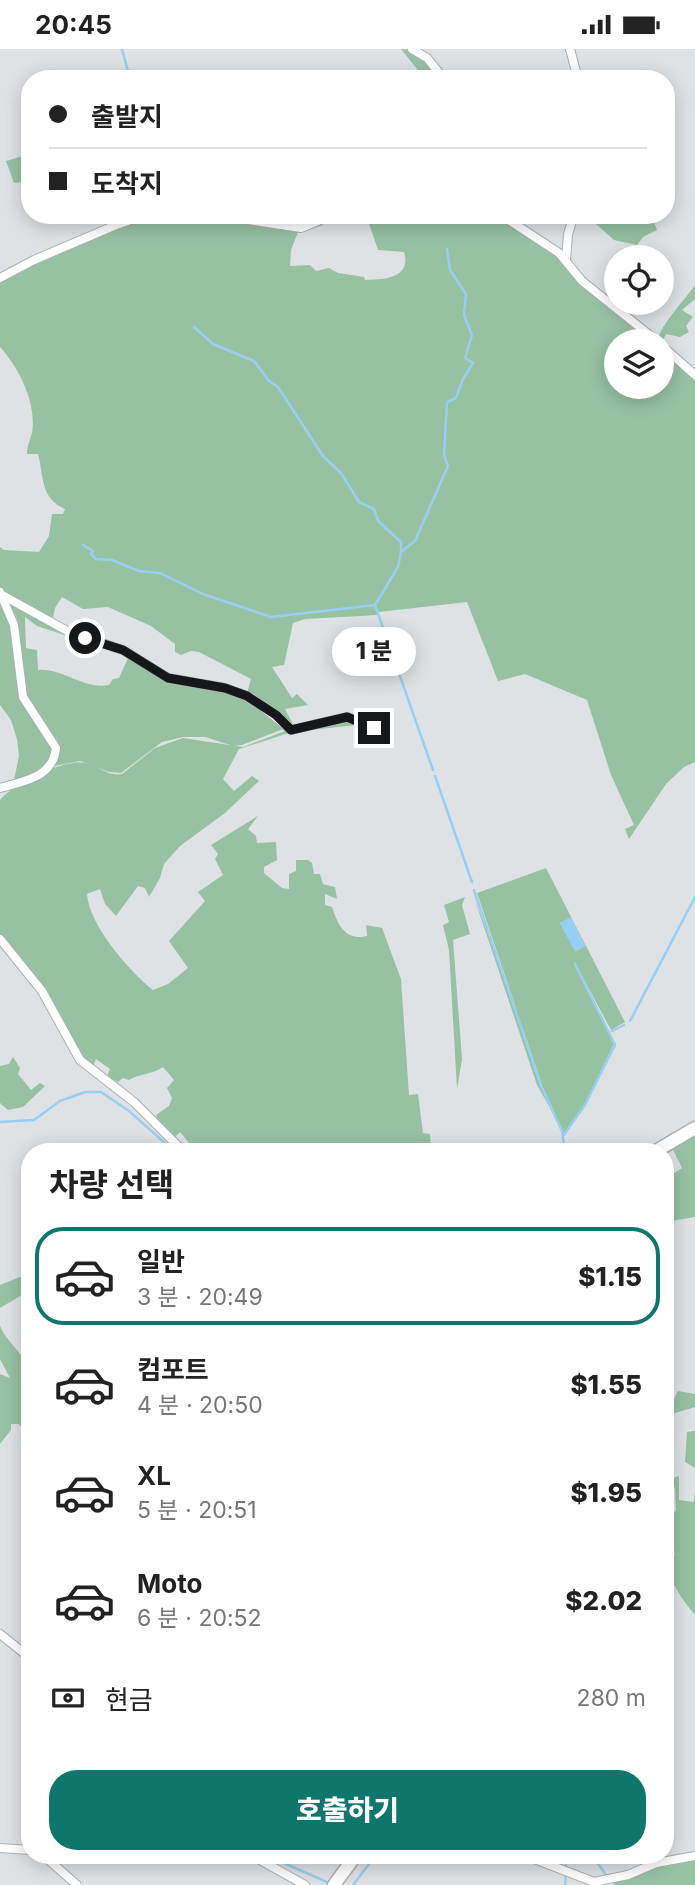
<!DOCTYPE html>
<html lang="ko">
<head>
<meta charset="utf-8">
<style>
	:root { --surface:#fff; --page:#f2f2f2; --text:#222; --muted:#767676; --line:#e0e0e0; --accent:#0f766e }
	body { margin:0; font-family:Inter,"Noto Sans KR",sans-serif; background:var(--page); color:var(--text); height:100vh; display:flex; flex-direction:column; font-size:26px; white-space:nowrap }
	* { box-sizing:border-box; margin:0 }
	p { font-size:23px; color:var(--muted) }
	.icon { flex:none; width:38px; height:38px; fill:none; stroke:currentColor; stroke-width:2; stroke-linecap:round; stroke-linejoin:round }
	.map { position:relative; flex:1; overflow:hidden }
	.panel { position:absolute; left:21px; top:1094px; width:653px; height:721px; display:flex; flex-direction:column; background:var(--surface); border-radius:28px; box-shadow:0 4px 18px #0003 }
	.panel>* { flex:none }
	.hud { position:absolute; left:21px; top:21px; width:654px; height:154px; border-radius:28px; box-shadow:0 4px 18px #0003; display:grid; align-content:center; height:154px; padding:0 28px; background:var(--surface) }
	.buttons { position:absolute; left:604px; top:196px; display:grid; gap:14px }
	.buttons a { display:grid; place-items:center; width:70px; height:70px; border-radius:50%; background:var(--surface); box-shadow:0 4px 18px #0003; font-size:35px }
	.end { position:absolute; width:32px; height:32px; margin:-16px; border:9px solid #161718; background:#fff; box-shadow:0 0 0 4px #fff }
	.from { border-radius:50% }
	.bubble { position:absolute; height:49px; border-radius:24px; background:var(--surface); box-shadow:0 4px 18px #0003; font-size:23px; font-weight:800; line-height:49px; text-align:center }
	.hud b { display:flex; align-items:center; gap:24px; height:66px; font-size:26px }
	.hud b+b { border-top:2px solid var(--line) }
	.hud i { width:18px; height:18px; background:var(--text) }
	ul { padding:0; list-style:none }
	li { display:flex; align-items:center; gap:21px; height:98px; margin:0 14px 10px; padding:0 14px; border:4px solid transparent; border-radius:28px }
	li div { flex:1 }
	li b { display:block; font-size:26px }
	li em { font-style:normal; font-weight:800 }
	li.active { border-color:var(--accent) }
	li>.icon { width:63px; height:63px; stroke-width:1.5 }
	h2 { padding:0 28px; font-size:32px; line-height:84px }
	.pay { display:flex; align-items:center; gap:18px; height:77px; padding:0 28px; font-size:26px }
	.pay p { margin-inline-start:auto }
	.primary-button { display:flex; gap:14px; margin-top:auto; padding:14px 28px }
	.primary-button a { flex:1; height:80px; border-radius:28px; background:var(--accent); color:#fff; font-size:28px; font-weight:800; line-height:80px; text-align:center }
	.status { display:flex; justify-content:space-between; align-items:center; height:49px; padding:0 35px; background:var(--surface); direction:ltr }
	.status svg { height:19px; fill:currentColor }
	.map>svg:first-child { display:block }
	.green { fill:#96c2a2; fill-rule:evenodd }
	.water { fill:#96cff3 }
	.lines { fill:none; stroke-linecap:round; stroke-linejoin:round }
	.stream { stroke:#96cff3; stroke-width:2.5 }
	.minor-casing { stroke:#adb0b3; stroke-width:10 }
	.secondary-casing { stroke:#adb0b3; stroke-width:15 }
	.minor { stroke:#fff; stroke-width:8 }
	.secondary { stroke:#fff; stroke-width:12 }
	.route { stroke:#161718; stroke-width:9 }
</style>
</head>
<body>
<div class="status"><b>20:45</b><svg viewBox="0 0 49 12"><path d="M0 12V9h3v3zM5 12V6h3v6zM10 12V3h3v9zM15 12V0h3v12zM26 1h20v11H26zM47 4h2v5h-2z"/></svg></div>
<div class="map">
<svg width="695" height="1836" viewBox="0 0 695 1836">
	<rect width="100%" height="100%" fill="#dfe2e5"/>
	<g class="green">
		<path d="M401,0C420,0 431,16 441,30H425Z"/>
		<path d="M25,77H30V132L14,134L6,112L26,106Z"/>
		<path d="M206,166L294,180L330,170L321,177L298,183L291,201L290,217L310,216L316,222L329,219L338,224L364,228L365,231C384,231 412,229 404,203L378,201L366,166H498L558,206L655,292H616V338H662V299L695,328V713L684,718L666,735L629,790L625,780L634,776L611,726L587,651L525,625L498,632L467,553L379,563L375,556L379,566L305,570L293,574L284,616L272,618L292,649L297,645L308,656L285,660L295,679H293L274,662L247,644L251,630L199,603L191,602L181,606L175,603V595L151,577L108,558L83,560L62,548L55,559L52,573L0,539V498L4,501L39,503L49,487L52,465H63L65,460C40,449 44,428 38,405H27C27,397 30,391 32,384C37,354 19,319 0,298V231L35,212L140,170Z"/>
		<path d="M601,166H651L657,181L643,188L637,196L614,191L596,175Z"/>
		<path d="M695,236V250L682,261L693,268L686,277L689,283L680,288L666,285L663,291L676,305L658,290C660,277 687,248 695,236Z"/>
		<path d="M0,546L8,561L19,639L55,701L39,726L14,731L19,707L17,690L11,671L0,656Z"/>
		<path d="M7,551L102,598L37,577L25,568L26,599L37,601L38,621C63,619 84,641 109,636L113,630L119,629L128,609L126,606L165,629L248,649L286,679L242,696L233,697L205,688H183L162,693L121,724L109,723L80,712L49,718L57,707L26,654Z"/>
		<path d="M348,669L366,675L292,683L239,700L223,730L234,742L252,727L259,732L225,764L180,797L164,815L160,829L149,848L145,839L138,837L116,867L105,855L100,840L87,845C89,876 129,922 153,941L168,935L188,919L169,892L205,852L198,843L223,826L215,810L218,805L211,796L258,767L248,780L256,787L257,794L276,793L277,811L264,818V824L282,839L289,840V825L296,822V811H308L312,814L314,825H320L323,835L335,838L337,850L325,845V856L332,858C338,876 345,892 367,887L366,876L382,879L401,930L409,1046L418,1045L423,1084L430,1085L431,1102H205L191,1096L180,1083L175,1088L186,1100L158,1078L156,1066L169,1057L172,1049L167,1039L174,1031L163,1018C152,1026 140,1024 129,1031L123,1029L118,1033L107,1027L110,1020L96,1010L92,1020L81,1010L50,953L0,888V751C14,734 63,710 85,714C99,716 107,728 122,725L155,699L183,689L243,698L288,681Z"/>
		<path d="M546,819L625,973L611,981L575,914L614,995L583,1058L564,1085L542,1036L477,844ZM571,869L585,897L576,902L560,874Z"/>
		<path d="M473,845L520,970L540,1037L558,1073L537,1036Z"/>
		<path d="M465,848L462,856L470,885L453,891L462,1010L457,1040L449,901L443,876L449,873L444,856Z"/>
		<path d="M13,1008L20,1019L18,1025L31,1041L40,1034L45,1037L23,1058L8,1061L0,1054V1017L9,1015Z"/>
		<path d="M695,1084V1168L665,1173V1130L682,1119L673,1101L665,1106V1102Z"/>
		<path d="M30,1224V1241L0,1259V1236Z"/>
		<path d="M0,1277C7,1293 21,1302 28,1318C35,1334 30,1362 30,1380L25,1383L19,1375H11V1381L0,1395V1325L10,1329L0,1310Z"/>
		<path d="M678,1342L695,1345V1358L665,1367L667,1352L674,1350Z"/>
		<path d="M695,1382V1419L685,1413L687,1383Z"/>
		<path d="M679,1427V1451L694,1453L695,1443V1566C680,1548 665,1526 665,1502L669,1510L675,1506C672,1489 665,1474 676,1461L675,1439L669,1430Z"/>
		<path d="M695,1810V1836H615L611,1832L659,1815Z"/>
	</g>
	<path class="water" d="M571,868L585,897L575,903L560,874Z"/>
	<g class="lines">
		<g class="stream">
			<path d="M122,0L130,30"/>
			<path d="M194,278L213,295L254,312L269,332L278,338L323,407L341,424L359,453L374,460L378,472L401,493V502"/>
			<path d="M83,496L93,502L91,505L96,510L112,511L139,522L160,524L203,545L271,568L375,556L398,518L401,503L415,492L448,417L444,406L447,353L456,349L463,330L473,314L465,309L472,286L464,266L466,245L450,221L447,200"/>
			<path d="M375,556L433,721"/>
			<path d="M435,727L472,833"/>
			<path d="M474,841L541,1037L562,1082L565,1102"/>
			<path d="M630,972L695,848"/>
			<path d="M612,982L624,976"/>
			<path d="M0,1073L34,1071L60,1052L85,1043H101L129,1062L174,1102"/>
			<path d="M563,1087L585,1056L615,996L575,915"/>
			<path d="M266,1806L329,1834"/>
			<path d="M566,1806V1819"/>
			<path d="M592,1806L608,1829"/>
			<path d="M353,1836L376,1806"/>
			<path d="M565,1836L566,1825"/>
		</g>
		<g class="minor-casing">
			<g id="minor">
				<path d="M412,0L427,9L444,30"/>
				<path d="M570,0L578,30"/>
				<path d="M214,166L301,179L332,166"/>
				<path d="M501,166L559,204L582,232L657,292"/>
				<path d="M566,211L568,185L574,166"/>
				<path d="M0,229L34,211L116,176L139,168L170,166"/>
				<path d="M662,297L695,326"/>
				<path d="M0,543L14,576L23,648L56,699C53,729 23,732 0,739"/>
				<path d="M4,547L69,583L123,601L168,629L225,639L252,649L291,681L347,668L374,679"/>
				<path d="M0,890L42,942L80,1011L134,1053L183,1102"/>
				<path d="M0,1585L30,1609"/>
				<path d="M0,1799L30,1801"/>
				<path d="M43,1806L77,1836"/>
				<path d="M251,1806L305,1836"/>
				<path d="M524,1806L594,1833L628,1826L656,1814L695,1807"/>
			</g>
		</g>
		<g class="secondary-casing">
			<g id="secondary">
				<path d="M656,1102L695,1079"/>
				<path d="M334,1836L356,1806"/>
			</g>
		</g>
		<use href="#minor" class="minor"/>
		<use href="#secondary" class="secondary"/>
	</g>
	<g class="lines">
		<path class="route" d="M85,589L123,601L168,629L225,639L247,647L276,666L291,681L347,668L374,679"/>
	</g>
</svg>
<div class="buttons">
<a><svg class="icon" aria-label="locate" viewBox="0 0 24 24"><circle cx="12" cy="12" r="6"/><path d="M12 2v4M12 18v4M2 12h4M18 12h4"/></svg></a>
<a><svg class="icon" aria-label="layers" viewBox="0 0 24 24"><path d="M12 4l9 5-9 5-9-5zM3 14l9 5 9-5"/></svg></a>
</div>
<i class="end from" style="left:85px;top:589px"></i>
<i class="end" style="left:374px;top:679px"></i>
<div class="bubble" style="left:332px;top:578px;width:84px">1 분</div>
<div class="hud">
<b><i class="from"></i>출발지</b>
<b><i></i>도착지</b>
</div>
<section class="panel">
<h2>차량 선택</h2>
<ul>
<li class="active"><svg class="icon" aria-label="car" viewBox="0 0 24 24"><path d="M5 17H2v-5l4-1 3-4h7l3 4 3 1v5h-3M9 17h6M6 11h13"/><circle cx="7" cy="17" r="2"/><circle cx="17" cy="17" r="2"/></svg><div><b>일반</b><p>3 분 · 20:49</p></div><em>$1.15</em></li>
<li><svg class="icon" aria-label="car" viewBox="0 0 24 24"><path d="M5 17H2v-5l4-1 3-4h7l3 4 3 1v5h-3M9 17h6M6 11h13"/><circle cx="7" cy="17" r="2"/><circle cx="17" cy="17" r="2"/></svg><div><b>컴포트</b><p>4 분 · 20:50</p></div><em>$1.55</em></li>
<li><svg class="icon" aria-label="car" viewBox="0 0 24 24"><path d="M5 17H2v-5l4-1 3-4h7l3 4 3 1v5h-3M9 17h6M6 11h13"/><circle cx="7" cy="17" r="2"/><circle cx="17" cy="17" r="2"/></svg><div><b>XL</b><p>5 분 · 20:51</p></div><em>$1.95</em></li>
<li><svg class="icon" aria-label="car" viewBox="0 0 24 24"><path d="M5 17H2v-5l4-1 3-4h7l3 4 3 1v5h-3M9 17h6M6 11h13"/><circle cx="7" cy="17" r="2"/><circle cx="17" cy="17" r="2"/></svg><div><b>Moto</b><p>6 분 · 20:52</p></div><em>$2.02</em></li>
</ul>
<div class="pay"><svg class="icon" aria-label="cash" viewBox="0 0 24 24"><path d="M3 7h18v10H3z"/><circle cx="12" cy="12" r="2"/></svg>현금<p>280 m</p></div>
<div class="primary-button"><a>호출하기</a></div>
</section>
</div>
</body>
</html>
